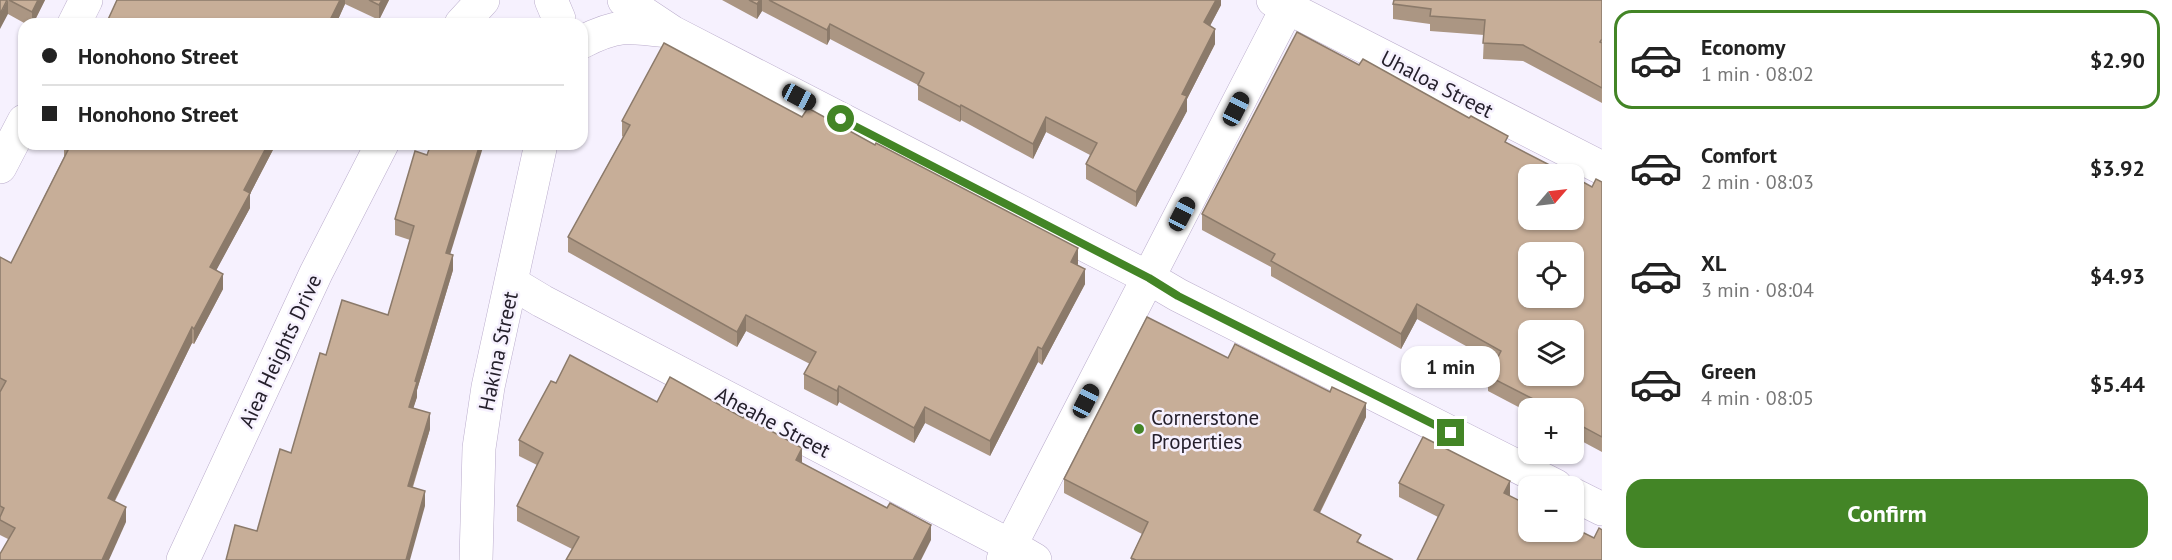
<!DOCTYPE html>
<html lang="en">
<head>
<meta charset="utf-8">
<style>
	:root { --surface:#fff; --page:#f6f6f6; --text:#222; --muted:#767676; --line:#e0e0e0; --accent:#438526 }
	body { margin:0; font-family:"PT Sans",sans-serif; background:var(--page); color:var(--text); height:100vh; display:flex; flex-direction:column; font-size:22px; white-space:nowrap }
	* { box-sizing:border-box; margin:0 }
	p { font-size:20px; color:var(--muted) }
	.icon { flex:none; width:33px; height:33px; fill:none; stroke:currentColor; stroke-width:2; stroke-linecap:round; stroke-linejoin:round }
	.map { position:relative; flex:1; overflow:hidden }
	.sheet { display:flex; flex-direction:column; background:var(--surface); width:570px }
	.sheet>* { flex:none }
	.hud { position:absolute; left:18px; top:18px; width:570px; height:132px; border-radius:18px; box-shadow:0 2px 4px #0004; display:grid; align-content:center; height:132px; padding:0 24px; background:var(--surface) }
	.needle { width:39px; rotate:62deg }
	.fabs { position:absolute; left:1518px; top:164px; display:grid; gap:12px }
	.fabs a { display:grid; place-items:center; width:66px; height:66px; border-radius:12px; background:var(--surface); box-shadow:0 2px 4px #0004; font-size:30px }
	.end { position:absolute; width:27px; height:27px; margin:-14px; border:8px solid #438526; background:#fff; box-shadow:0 0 0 3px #fff }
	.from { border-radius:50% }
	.bubble { position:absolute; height:42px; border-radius:18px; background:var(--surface); box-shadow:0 2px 4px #0004; font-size:20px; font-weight:600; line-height:42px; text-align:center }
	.car { position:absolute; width:18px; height:36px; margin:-18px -9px; border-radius:8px; box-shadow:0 0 4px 2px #0007; background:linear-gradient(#222 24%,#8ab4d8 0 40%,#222 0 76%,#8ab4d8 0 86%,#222 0) }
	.hud b { display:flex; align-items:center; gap:21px; height:57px; font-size:22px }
	.hud b+b { border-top:2px solid var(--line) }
	.hud i { width:15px; height:15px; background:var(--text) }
	ul { padding:10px 0 0; list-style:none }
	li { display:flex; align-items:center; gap:18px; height:99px; margin:0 12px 9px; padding:0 12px; border:3px solid transparent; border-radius:18px }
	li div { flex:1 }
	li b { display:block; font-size:22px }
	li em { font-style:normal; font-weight:600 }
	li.selected { border-color:var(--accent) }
	li>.icon { width:54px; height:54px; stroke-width:1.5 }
	.primary-button { display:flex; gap:12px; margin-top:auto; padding:12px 24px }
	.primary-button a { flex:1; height:69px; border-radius:18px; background:var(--accent); color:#fff; font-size:24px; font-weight:600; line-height:69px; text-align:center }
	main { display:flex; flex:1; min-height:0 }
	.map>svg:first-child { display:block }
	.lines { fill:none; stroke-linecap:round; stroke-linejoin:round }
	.minor-casing { stroke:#baaccc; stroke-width:34 }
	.tertiary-casing { stroke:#baaccc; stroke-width:34 }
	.minor { stroke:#fff; stroke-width:33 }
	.tertiary { stroke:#fff; stroke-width:33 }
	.wall { fill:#ab9683 }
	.shaded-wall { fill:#8b7a6a }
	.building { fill:#c7ae98; stroke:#8b7a6a; stroke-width:1.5; fill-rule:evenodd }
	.route { stroke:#438526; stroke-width:8 }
	.poi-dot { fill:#438526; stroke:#f6f1fe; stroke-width:2 }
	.labels { text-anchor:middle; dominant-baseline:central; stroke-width:5; stroke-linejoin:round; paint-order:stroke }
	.street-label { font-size:21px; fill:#25202c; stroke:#f6f1fe }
	.poi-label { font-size:21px; fill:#25202c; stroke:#f6f1fe; text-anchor:start }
</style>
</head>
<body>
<main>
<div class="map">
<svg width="1602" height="560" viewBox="0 0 1602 560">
	<rect width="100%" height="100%" fill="#f6f1fe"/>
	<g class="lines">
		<g class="minor-casing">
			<g id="minor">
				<path d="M551,0L559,19V24"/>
				<path d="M624,0L672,32L1149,278L1178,295L1556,486"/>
				<path d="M1273,0L1602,168"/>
				<path d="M74,24L86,0"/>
				<path d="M582,42C617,24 629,26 667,31"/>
				<path d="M0,167L24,121"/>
				<path d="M512,283L542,301L1011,546L1035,560"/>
				<path d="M1574,495L1602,509"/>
				<path d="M476,560L479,448L488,387L541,144"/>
				<path d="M1003,560L1287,8"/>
			</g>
		</g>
		<g class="tertiary-casing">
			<g id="tertiary">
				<path d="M461,24L483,0"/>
				<path d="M183,560L316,273L382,144"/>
			</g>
		</g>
		<use href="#minor" class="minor"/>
		<use href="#tertiary" class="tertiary"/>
	</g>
	<g class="wall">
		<path d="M0,0H45L33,24H26L8,14Z"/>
		<path d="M117,0H389L379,20L345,4L336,24H106Z"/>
		<path d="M722,0H1221V5L1210,26L1215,44L1187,99V111L1136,207L1086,179V164L1090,155L1046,132L1033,159L961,120L960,122L918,100V85L830,39L827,45L762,11L757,19Z"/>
		<path d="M1602,0V103L1523,61L1483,59L1484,35L1430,31V24L1393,19V4Z"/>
		<path d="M802,117L1078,264L1077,265L1085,284L1042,365L1038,362L990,456L925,423L914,443L839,402L837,406L804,389V374L810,364L746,331L737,347L568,252V237L623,137L622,136V121Z"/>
		<path d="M57,144H276L250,194V208L216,270L223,289L194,344L192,343L115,501L126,522L8,539L0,535V257L11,263L64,157V148Z"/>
		<path d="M1508,144L1592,187L1602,182V452L1574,437V408H1528V412L1488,391V376L1495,362L1417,319L1401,349L1271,276V267L1202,230V214Z"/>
		<path d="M415,151L450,254L453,270L417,390V397L413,408L430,429L413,487L425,506L257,531L291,453L326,355L388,315L410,240L395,235V219Z"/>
		<path d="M1228,358L1330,392L1366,417L1320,513L1361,543L1393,560H1131V558L1142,534L1064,493V479Z"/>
		<path d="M556,383L657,402L802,463L931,540L572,549L517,521V506L537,465L519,456V440Z"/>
		<path d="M1399,483L1510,495L1509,496L1594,538L1602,560L1438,517L1399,497Z"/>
	</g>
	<g class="shaded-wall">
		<path d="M8,0V14L0,29V14Z"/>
		<path d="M38,0H45L33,24H32V12Z"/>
		<path d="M340,0H345V4L336,24H328Z"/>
		<path d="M382,0H389L379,20V5Z"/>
		<path d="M760,0H762V11L757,19V4Z"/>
		<path d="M1216,0H1221V5L1204,37V22Z"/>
		<path d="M830,24V39L827,45V30Z"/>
		<path d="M1215,29V44L1187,99V111L1136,207V192L1182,94Z"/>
		<path d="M961,105V120L960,122V107Z"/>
		<path d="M1046,117V132L1033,159V144Z"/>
		<path d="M268,144H276L250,194V208L210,282V267L244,190Z"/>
		<path d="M480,144H484L446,268V253Z"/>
		<path d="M1078,248V264L1071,277V262Z"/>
		<path d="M453,255V270L417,390V397L409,422V407L415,381Z"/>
		<path d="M1085,269V284L1042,365V349Z"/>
		<path d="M223,274V289L194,344V329Z"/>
		<path d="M1417,304V319L1401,349V334Z"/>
		<path d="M746,315V331L737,347V332Z"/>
		<path d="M192,327V343L108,514V498Z"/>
		<path d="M1038,347V362L990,456V441Z"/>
		<path d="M839,386V402L837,406V391Z"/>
		<path d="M1366,403V417L1314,524V510Z"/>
		<path d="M925,407V423L914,443V428Z"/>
		<path d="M430,413V429L408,501V486Z"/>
		<path d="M802,448V463L796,460Z"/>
		<path d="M1510,481V495L1504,507V493Z"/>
		<path d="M425,491V506L410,560H406Z"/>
		<path d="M126,507V522L109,560H102Z"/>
		<path d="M931,525V540L921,560H913Z"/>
	</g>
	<g class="building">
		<path d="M0,0H7L0,14Z"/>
		<path d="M9,0H38L32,12Z"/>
		<path d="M117,0H340L328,24H106Z"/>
		<path d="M369,0H382L379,5Z"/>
		<path d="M749,0H760L757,4Z"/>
		<path d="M769,0H1216L1204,22L1215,29L1182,94L1187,96L1136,192L1086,164L1097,143L1046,117L1033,144L961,105L960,107L918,85L924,73L830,24L827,30Z"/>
		<path d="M1394,0H1602V39L1600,42L1602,43V88L1523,45L1483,43L1485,20L1430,16L1431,9L1393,4Z"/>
		<path d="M1297,32L1359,65L1363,59L1469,118L1471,116L1508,136L1505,142L1567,174H1528V219H1574V177L1592,187L1596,179L1602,182V437L1574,422V408H1551L1488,376L1501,351L1417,304L1401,334L1271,261L1275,254L1202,214ZM1528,252H1574V297H1528ZM1528,330H1574V375H1528Z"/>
		<path d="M664,43L802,117L808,108L875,145L876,143L1078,248L1071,262L1085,269L1042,349L1038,347L990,441L925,407L914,428L839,386L837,391L804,374L816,352L746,315L737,332L568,237L630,125L622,121Z"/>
		<path d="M66,144H268L244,190L250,193L210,267L223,274L194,329L192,327L108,498L126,507L102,560H0V554L15,528L0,520V517L4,508L0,506V392L6,381L0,378V257L11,263L68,150L64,148Z"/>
		<path d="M431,144H480L446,253L453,255L415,381L417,382L409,407L430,413L408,486L425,491L406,560H226L235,525L257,531L280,449L291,453L320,353L326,355L342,300L388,315L414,226L395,219L415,151L427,155Z"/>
		<path d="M1147,317L1228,358L1235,344L1330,392L1332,387L1366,403L1314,510L1361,535L1357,542L1393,560H1136L1131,558L1148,522L1064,479Z"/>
		<path d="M570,355L657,402L670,377L743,418L744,416L802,448L796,460L887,508L890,503L931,525L913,560H566L579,537L517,506L543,453L519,440L551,381L556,383Z"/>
		<path d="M1423,437L1510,481L1504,493L1528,505V531H1574V528L1594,538L1599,528L1602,530V560H1417L1444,505L1399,483Z"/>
	</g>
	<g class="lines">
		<path class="route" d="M841,119L1149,278L1178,296L1451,433"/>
	</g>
	<circle class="poi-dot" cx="1139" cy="429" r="6"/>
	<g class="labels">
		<g class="street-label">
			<text transform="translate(1437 84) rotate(27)">Uhaloa Street</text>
			<text transform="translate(280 351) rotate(-65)">Aiea Heights Drive</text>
			<text transform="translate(498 351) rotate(-78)">Hakina Street</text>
			<text transform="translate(773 422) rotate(28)">Aheahe Street</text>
		</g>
		<g class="poi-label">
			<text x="1151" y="417">Cornerstone<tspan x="1151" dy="24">Properties</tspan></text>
		</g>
	</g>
</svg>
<div class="fabs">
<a><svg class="needle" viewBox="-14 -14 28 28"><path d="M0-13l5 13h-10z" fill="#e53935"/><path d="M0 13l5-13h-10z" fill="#767676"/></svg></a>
<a><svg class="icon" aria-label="locate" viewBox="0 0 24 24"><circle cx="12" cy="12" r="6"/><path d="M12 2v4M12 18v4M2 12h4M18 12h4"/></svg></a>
<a><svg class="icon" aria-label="layers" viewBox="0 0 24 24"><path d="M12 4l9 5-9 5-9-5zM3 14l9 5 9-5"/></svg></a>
<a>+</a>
<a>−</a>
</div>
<i class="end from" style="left:841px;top:119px"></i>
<i class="end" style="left:1451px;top:433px"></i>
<div class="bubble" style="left:1401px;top:346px;width:99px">1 min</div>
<i class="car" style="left:799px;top:97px;rotate:118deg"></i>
<i class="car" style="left:1236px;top:109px;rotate:27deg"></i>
<i class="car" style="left:1182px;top:214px;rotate:27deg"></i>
<i class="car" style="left:1086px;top:401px;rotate:27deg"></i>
<div class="hud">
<b><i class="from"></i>Honohono Street</b>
<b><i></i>Honohono Street</b>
</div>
</div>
<section class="sheet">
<ul>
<li class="selected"><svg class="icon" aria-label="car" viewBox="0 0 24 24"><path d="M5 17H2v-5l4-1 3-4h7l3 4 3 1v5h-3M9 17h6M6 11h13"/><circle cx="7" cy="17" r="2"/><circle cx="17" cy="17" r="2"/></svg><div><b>Economy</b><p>1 min · 08:02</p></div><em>$2.90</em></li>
<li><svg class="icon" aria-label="car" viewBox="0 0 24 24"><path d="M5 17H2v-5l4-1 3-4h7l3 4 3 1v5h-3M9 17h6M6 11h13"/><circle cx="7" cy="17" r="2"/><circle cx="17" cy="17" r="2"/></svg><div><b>Comfort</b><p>2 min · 08:03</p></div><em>$3.92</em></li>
<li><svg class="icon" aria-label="car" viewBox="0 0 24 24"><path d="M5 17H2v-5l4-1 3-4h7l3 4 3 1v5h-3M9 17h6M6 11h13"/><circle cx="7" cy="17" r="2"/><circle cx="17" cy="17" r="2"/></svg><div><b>XL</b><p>3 min · 08:04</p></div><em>$4.93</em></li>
<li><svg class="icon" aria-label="car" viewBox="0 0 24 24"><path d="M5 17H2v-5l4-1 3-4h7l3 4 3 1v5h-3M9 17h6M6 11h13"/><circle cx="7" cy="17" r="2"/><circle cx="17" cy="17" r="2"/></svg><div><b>Green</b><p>4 min · 08:05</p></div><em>$5.44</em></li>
</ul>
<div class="primary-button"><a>Confirm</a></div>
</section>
</main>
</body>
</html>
